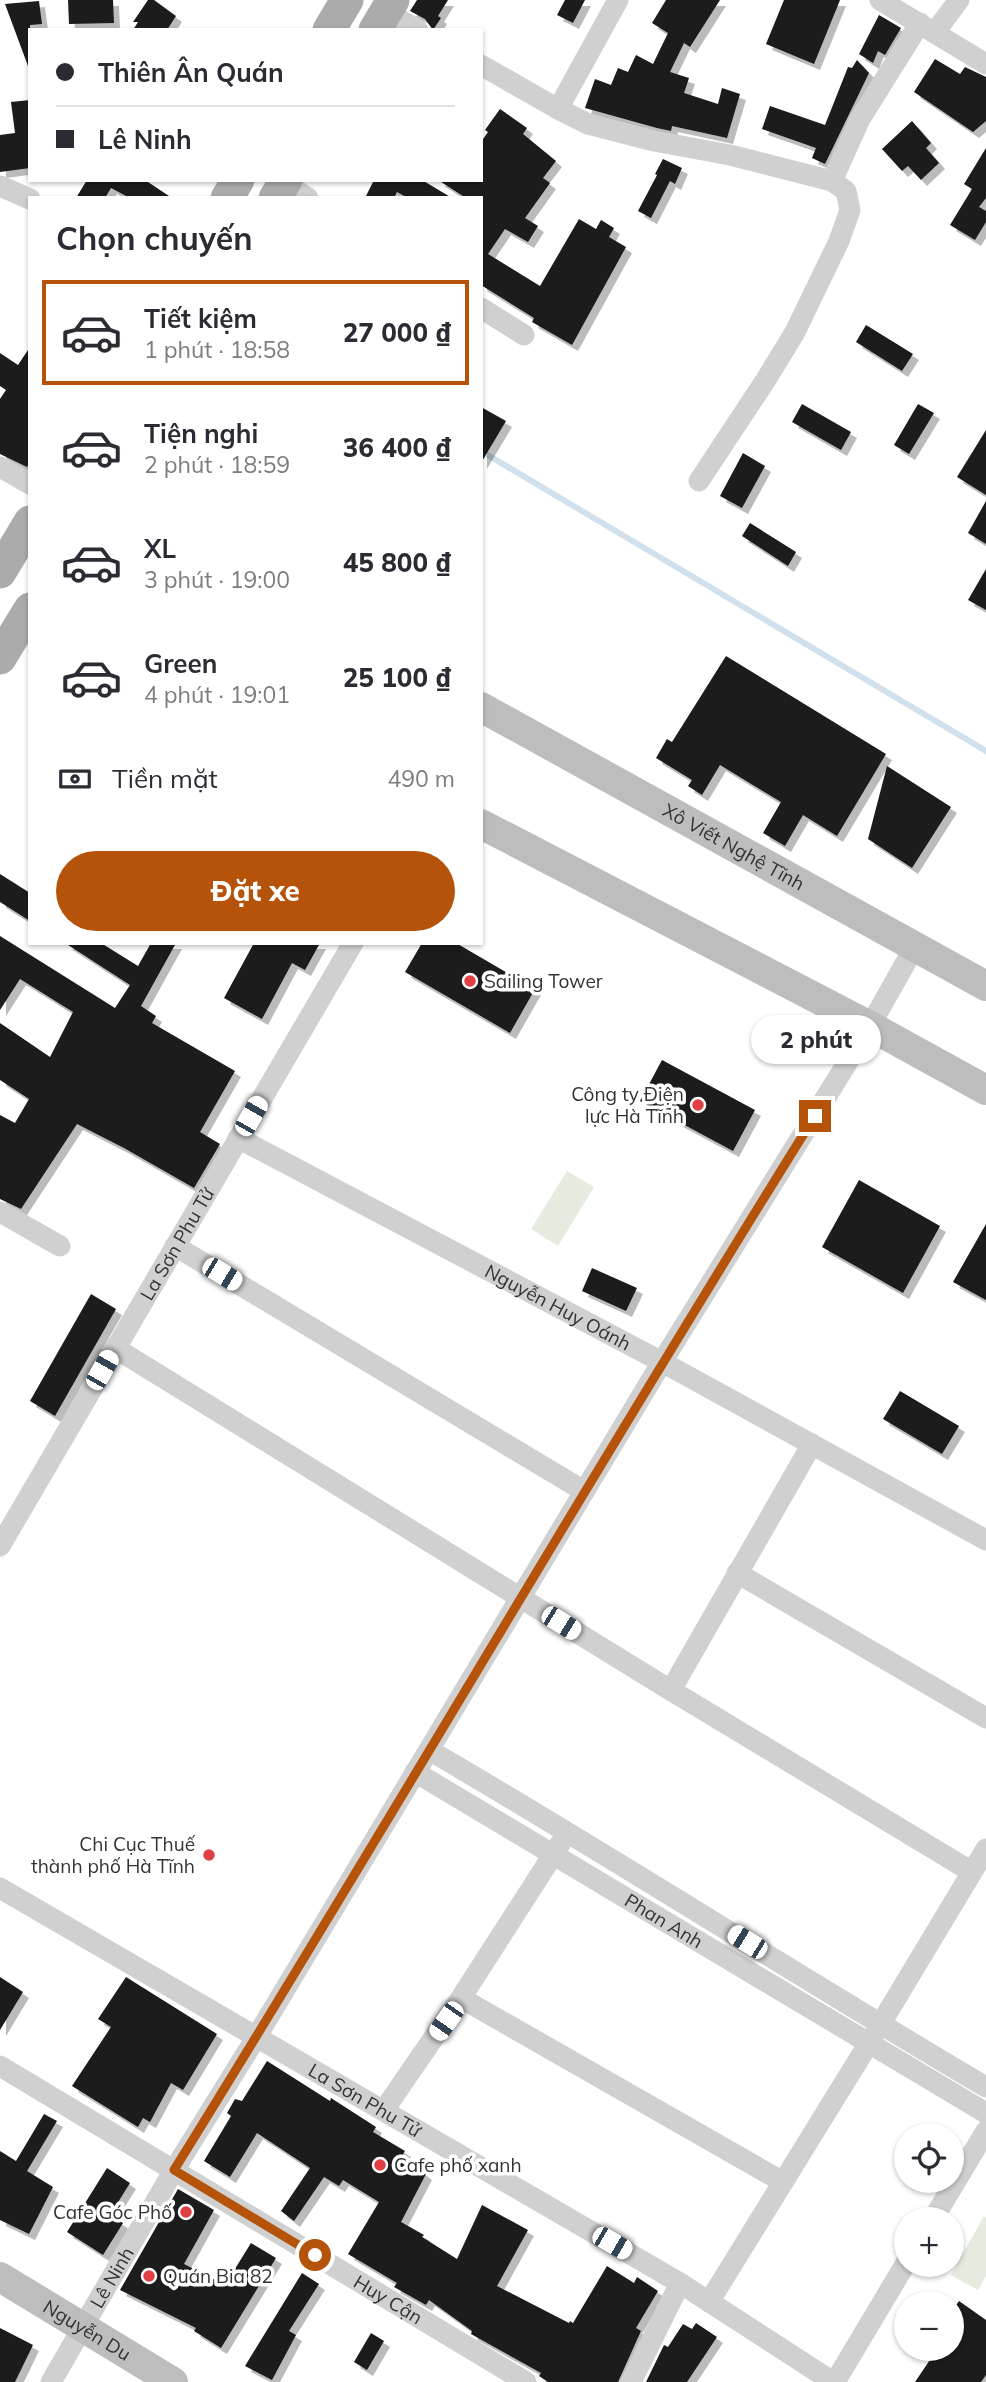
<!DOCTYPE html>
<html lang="vi">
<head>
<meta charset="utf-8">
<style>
	:root { --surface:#fff; --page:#f7f7f7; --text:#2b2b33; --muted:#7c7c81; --line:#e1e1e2; --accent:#b45309 }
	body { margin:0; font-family:Mulish,sans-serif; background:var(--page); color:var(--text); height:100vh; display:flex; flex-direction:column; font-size:26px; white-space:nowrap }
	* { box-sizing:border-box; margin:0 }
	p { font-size:23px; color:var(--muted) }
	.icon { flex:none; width:38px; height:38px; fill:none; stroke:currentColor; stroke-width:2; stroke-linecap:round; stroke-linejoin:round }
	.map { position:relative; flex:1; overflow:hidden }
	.details { position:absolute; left:28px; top:196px; width:455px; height:749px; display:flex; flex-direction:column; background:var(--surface); border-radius:0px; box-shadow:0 2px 5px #0004 }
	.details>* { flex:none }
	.top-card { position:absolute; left:28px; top:28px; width:455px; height:154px; border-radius:0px; box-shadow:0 2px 5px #0004; display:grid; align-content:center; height:154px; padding:0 28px; background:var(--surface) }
	.buttons { position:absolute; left:894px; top:2123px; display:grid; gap:14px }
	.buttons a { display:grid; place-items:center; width:70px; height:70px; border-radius:50%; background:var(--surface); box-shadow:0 2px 5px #0004; font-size:35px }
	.end { position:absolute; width:32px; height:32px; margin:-16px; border:9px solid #b45309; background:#fff; box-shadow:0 0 0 4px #fff }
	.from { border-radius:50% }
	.bubble { position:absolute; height:49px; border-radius:24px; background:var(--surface); box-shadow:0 2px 5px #0004; font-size:23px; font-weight:800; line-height:49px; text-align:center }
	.car { position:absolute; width:21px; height:42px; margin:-21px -10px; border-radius:9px; box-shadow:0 0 5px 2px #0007; background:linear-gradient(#fff 24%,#345 0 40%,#fff 0 76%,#345 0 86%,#fff 0) }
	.top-card b { display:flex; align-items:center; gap:24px; height:66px; font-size:26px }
	.top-card b+b { border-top:2px solid var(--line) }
	.top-card i { width:18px; height:18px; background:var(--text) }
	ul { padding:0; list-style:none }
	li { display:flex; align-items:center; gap:21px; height:105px; margin:0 14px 10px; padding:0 14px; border:4px solid transparent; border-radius:0px }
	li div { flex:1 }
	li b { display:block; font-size:26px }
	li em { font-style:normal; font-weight:800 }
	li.selected { border-color:var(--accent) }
	li>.icon { width:63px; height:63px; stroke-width:1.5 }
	h2 { padding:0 28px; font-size:32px; line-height:84px }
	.pay { display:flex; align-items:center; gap:18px; height:77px; padding:0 28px; font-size:26px }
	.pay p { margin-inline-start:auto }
	.primary-button { display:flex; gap:14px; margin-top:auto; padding:14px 28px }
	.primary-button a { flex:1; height:80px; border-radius:42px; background:var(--accent); color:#fff; font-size:28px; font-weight:800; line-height:80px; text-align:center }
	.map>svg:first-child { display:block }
	.green { fill:#e5ebdf }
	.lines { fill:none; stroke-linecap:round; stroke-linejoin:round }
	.stream { stroke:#d0e0ec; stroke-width:6 }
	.building { fill:#1a1a1a; filter:url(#shadow) }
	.street { stroke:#d0d0d0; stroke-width:21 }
	.secondary { stroke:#bdbdbd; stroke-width:30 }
	.primary { stroke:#ababab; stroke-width:33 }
	.route { stroke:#b45309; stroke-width:9 }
	.poi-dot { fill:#df3f45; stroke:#fff; stroke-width:2.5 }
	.labels { text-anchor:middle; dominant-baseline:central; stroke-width:7; stroke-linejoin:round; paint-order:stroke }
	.street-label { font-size:19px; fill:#333; stroke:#fff }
	.poi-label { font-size:19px; fill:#333; stroke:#fff; text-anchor:start }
</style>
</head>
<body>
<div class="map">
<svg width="986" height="2382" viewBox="0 0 986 2382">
	<defs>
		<filter id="shadow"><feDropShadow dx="6" dy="6" stdDeviation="0" flood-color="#0004"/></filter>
	</defs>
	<rect width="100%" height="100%" fill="#fff"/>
	<g class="green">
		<path d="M567,1171L594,1187L558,1246L531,1229Z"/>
		<path d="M984,2216L986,2218V2276L978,2290L951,2275Z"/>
	</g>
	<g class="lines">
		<path class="stream" d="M481,451L986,751"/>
	</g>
	<g class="building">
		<path d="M68,0H113L114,23L69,24Z"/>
		<path d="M148,0H154L176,16L167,30H133L138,22H133Z"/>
		<path d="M417,0H448L438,16L441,18L433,30L425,19L410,11Z"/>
		<path d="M565,0H585L573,23L557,15Z"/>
		<path d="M666,0H720L690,47L684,43L670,72L689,78L684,93L718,104L722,88L740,94L727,138L672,126L671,131L657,128L585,108L595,79L611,85L618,68L628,72L636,55L653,64L668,33L652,23Z"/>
		<path d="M784,0H840L814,64L766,44Z"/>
		<path d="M39,1L42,24L30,25V66H28L5,4Z"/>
		<path d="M879,15L901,28L885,55L878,51L873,63L859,54Z"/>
		<path d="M935,59L960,74L965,67L986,77V121L973,132L914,92Z"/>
		<path d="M857,60L869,73L825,164L812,158L816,148L762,129L770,106L825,125L848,67L852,68Z"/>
		<path d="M30,100V168L0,172V135L15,133L11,102Z"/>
		<path d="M500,109L527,128L523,134L556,161L543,178L550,183L525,218L538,226L528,242L505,229L488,254L540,286L579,219L596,229L601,220L614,228L609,237L626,247L572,345L532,322L534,318L481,285V198H466L438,180H481V142L488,132L485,130Z"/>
		<path d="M912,121L931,143L926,148L939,163L921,180L908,166L902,171L882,149Z"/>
		<path d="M986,148V198L979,207L986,211V222L975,240L950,225L972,189L964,184Z"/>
		<path d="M663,159L682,168L675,184L670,181L651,218L638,211L657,175L655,174Z"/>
		<path d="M87,180H145L172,198H130L111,188L105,198H76Z"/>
		<path d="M374,180H422L452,198H408L397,192L394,198H365Z"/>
		<path d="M866,325L913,354L902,371L856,342Z"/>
		<path d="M30,347V461L27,467L0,454V399L6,390L0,386V353L18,365Z"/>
		<path d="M802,404L851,432L841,450L792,422Z"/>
		<path d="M918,404L934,413L909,454L894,445Z"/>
		<path d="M481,407L506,421L481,463Z"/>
		<path d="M986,430V495L957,477Z"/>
		<path d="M743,453L765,466L742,508L720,496Z"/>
		<path d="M986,501V544L968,533Z"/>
		<path d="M750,523L796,552L788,566L742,536Z"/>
		<path d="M986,569V610L968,600Z"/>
		<path d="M726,656L886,754L837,836L803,815L785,846L763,833L781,802L720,765L702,795L688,786L692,780L656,758L667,739L672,742Z"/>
		<path d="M887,766L951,807L912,868L868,839Z"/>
		<path d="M0,874L30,893V921L0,902Z"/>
		<path d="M0,936L115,1008L130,985L65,943H101L138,966L151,943H176L141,1006L156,1016L152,1023L235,1071L200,1132L220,1144L194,1188L124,1148L77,1124L21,1209L0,1199V1115L15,1123L29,1099L0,1080V1023L50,1057L73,1012L20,979L0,1010Z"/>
		<path d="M254,943H320L305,970L292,963L262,1019L224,998Z"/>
		<path d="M422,943H456L535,989L510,1033L405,972Z"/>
		<path d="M662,1060L755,1110L733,1151L640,1101Z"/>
		<path d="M859,1180L940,1226L903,1293L822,1247Z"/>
		<path d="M986,1224V1300L953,1282Z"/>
		<path d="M592,1268L637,1288L626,1311L582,1291Z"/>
		<path d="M91,1294L116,1309L55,1416L30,1401Z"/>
		<path d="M900,1391L959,1426L942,1454L883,1419Z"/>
		<path d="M0,1977L23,1992L0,2030Z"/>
		<path d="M126,1977L217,2034L183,2090L171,2083L150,2122L143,2118L138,2127L72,2086L111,2027L98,2019Z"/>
		<path d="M267,2061L330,2101L331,2098L376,2127L373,2132L405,2151L402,2156L426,2174L401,2222L424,2235L422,2237L457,2259L482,2205L528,2230L497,2286L569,2323L570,2321L573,2323L607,2266L634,2283L637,2277L658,2291L636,2328L641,2331L618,2382H548L539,2376L541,2373L471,2334L472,2331L429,2300L426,2305L394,2287L397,2283L348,2254L379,2202L343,2180L339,2186L324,2177L294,2221L281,2211L310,2168L257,2133L230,2177L204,2161L231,2116L227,2113L235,2099L242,2101Z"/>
		<path d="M44,2114L57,2121L27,2171L53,2187L29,2234L0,2220V2151L16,2161Z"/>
		<path d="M107,2168L130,2183L110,2215L123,2223L103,2255L67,2232Z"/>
		<path d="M178,2189L214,2210L184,2264L225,2285L251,2243L276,2258L221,2348L194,2331L196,2328L120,2290Z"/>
		<path d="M302,2273L319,2284L289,2331L296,2335L272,2380L245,2366Z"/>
		<path d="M959,2301L986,2320V2375L981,2382H915L938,2348H952V2311Z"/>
		<path d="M696,2323L717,2337L687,2382H646L664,2345L668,2347L683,2324L692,2329Z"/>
		<path d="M0,2328L33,2345L15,2382H0Z"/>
		<path d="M371,2333L384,2341L367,2370L354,2362Z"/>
	</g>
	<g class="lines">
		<g class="street">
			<path d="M880,0L986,64"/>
			<path d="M386,12L418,30"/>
			<path d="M935,32L959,0"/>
			<path d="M481,65L558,109L618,0"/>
			<path d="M558,109L588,124L654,141L730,155L832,181L846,191L850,210L839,241L795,332L767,378L699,481"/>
			<path d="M832,181L860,119L920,23"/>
			<path d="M284,182L308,198"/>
			<path d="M0,186L30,199"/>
			<path d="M481,308L524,335"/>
			<path d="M0,467L30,484"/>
			<path id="s1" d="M238,1138L662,1362L986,1540"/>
			<path d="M0,1212L60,1246"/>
			<path d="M175,1246L584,1491"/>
			<path d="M115,1348L667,1688L972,1872"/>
			<path id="s2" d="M0,1546L353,943"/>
			<path d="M737,1573L986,1718"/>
			<path d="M671,1690L812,1444"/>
			<path d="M429,1750C616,1859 799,1977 986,2087"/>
			<path id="s3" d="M415,1772L986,2113"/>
			<path id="s4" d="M0,1888L680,2283L833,2382"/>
			<path d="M461,1998L783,2182"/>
			<path id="s5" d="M0,2066L526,2382"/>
			<path d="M384,2110L461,1998L560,1844"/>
			<path d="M933,2219L986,2131"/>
			<path d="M709,2302L880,2025L986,1849"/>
			<path id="s6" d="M51,2382L174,2170L257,2036L662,1362L870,1026L915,946"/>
			<path d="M631,2382L680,2283"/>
			<path d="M835,2382L906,2263"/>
		</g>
		<g class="secondary">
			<path id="s7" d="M481,707L986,986"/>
			<path d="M481,824L870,1026L986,1090"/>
			<path id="s8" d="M0,2277L173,2382"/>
		</g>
		<g class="primary">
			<path d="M329,30L347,0"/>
			<path d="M375,30L393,0"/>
			<path d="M227,198L238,180"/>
			<path d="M275,198L286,180"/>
			<path d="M0,572L30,522"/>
			<path d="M0,658L30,609"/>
		</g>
	</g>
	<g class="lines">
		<path class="route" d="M315,2255L174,2170C391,1821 597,1464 815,1116"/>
	</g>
	<g class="poi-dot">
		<circle cx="470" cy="981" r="7"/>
		<circle cx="698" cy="1105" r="7"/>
		<circle cx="209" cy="1855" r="7"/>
		<circle cx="380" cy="2165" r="7"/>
		<circle cx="186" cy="2212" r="7"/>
		<circle cx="149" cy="2276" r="7"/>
	</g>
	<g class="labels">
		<g class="street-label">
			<text stroke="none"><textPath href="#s7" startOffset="289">Xô Viết Nghệ Tĩnh</textPath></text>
			<text stroke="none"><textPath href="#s2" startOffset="350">La Sơn Phu Tử</textPath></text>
			<text stroke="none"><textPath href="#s1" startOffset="362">Nguyễn Huy Oánh</textPath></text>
			<text stroke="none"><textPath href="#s3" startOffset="290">Phan Anh</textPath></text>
			<text stroke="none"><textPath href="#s4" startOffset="422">La Sơn Phu Tử</textPath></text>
			<text stroke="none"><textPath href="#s6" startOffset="121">Lê Ninh</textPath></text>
			<text stroke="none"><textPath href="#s5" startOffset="453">Huy Cận</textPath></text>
			<text stroke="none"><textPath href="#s8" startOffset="102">Nguyễn Du</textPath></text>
		</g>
		<g class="poi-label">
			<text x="484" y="981">Sailing Tower</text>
			<text x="684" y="1094" text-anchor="end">Công ty Điện<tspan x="684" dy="22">lực Hà Tĩnh</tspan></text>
			<text x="195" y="1844" text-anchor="end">Chi Cục Thuế<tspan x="195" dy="22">thành phố Hà Tĩnh</tspan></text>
			<text x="394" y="2165">Cafe phố xanh</text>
			<text x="172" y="2212" text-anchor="end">Cafe Góc Phố</text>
			<text x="163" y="2276">Quán Bia 82</text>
		</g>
	</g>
</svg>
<div class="buttons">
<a><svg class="icon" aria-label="locate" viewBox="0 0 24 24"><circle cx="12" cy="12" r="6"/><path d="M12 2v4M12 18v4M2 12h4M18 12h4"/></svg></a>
<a>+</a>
<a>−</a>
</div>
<i class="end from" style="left:315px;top:2255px"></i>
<i class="end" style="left:815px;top:1116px"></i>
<div class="bubble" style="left:751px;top:1015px;width:130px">2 phút</div>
<i class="car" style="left:251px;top:1116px;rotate:30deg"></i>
<i class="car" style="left:222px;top:1274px;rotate:121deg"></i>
<i class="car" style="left:102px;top:1370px;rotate:30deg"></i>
<i class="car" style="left:561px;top:1623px;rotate:122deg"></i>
<i class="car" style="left:747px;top:1942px;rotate:302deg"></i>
<i class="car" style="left:446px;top:2021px;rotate:215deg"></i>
<i class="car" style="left:612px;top:2243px;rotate:120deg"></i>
<div class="top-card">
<b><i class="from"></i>Thiên Ân Quán</b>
<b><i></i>Lê Ninh</b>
</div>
<section class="details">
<h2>Chọn chuyến</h2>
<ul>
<li class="selected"><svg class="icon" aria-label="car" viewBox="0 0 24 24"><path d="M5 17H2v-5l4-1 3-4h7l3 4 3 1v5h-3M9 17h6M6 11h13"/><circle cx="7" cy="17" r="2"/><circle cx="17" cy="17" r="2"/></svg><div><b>Tiết kiệm</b><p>1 phút · 18:58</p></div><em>27 000 ₫</em></li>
<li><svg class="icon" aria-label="car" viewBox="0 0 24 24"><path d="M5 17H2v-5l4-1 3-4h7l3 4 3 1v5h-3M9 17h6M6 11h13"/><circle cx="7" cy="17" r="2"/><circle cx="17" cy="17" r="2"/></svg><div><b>Tiện nghi</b><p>2 phút · 18:59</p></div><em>36 400 ₫</em></li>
<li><svg class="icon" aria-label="car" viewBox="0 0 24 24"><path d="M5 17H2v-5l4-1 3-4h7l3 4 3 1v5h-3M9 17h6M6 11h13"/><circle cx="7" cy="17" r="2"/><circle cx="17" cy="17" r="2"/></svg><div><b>XL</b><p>3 phút · 19:00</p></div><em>45 800 ₫</em></li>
<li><svg class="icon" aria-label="car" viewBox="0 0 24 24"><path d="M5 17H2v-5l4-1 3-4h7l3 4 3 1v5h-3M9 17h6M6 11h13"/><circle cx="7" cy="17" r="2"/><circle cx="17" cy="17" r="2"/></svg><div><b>Green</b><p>4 phút · 19:01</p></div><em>25 100 ₫</em></li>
</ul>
<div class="pay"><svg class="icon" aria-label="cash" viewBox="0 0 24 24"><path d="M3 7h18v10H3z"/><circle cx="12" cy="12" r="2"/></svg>Tiền mặt<p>490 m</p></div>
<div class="primary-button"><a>Đặt xe</a></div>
</section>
</div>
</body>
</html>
